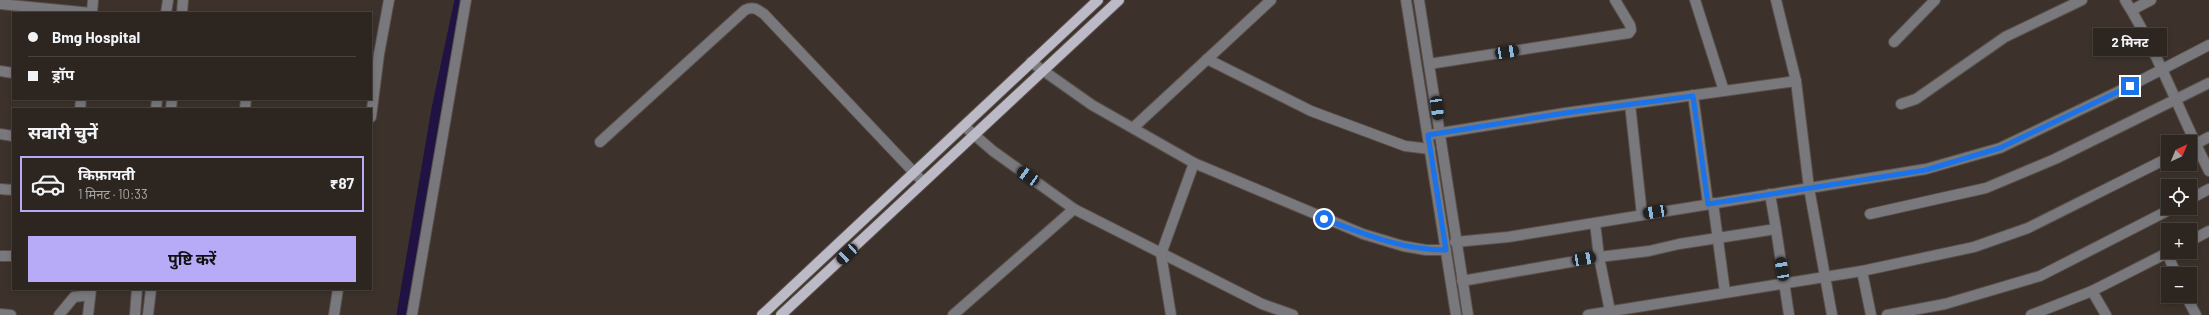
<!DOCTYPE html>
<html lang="hi">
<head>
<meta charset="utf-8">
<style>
	:root { --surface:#2d2620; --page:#39322d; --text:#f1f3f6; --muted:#a7a5a5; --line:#48433e; --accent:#b7abf8 }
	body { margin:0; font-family:Barlow,"Noto Sans Devanagari",sans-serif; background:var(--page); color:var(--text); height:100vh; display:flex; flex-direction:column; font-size:15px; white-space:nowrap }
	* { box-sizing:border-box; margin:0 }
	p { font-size:13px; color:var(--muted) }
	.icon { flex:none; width:22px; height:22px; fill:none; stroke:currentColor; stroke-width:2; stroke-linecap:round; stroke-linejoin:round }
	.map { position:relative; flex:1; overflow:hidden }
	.drawer { position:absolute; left:12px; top:108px; width:360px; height:182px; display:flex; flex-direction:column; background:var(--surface); border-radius:0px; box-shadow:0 2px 6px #0003,0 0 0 1px var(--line) }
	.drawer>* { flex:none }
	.hud { position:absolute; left:12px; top:12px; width:360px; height:88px; border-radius:0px; box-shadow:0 2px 6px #0003,0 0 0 1px var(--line); display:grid; align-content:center; height:88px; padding:0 16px; background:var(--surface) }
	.needle { width:26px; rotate:44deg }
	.buttons { position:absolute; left:2161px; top:135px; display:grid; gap:8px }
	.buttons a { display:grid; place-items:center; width:36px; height:36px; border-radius:0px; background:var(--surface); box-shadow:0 2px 6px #0003,0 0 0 1px var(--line); font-size:20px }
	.end { position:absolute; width:18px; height:18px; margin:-9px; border:5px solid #1a73e8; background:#fff; box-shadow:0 0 0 2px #fff }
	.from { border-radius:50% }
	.bubble { position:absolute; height:28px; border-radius:0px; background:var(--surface); box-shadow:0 2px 6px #0003,0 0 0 1px var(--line); font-size:13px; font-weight:700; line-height:28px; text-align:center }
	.car { position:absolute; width:12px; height:24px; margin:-12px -6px; border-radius:5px; box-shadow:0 0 3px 1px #0007; background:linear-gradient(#222 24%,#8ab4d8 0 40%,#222 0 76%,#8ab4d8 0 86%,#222 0) }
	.hud b { display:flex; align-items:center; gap:14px; height:38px; font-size:15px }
	.hud b+b { border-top:1px solid var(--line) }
	.hud i { width:10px; height:10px; background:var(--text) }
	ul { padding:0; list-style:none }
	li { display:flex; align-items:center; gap:12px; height:56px; margin:0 8px 6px; padding:0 8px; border:2px solid transparent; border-radius:0px }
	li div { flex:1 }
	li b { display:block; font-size:15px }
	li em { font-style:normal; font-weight:700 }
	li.selected { border-color:var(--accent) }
	li>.icon { width:36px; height:36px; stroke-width:1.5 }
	h2 { padding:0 16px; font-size:18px; line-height:48px }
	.button { display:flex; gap:8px; margin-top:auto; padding:8px 16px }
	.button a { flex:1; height:46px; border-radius:0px; background:var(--accent); color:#111; font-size:16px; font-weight:700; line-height:46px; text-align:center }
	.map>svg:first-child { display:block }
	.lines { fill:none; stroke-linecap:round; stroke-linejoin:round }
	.canal { stroke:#201344; stroke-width:11 }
	.minor-casing { stroke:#5a504a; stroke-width:12 }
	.major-casing { stroke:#5a504a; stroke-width:12 }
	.minor { stroke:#78787d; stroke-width:10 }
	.major { stroke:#bbbac6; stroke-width:10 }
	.route { stroke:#1a73e8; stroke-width:5 }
</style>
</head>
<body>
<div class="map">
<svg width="2209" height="315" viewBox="0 0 2209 315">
	<rect width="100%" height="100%" fill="#3c322b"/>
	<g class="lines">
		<path class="canal" d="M402,315L437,109L460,0"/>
		<g class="minor-casing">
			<g id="minor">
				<path d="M1406,0L1456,315"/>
				<path d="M1419,0L1468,315"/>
				<path d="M1695,0L1724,91"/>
				<path d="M1776,0L1796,81L1809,188L1832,315"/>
				<path d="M2125,0C2159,54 2180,114 2209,171"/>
				<path d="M0,4L91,13"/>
				<path d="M2132,10L2151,0"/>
				<path d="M92,13L93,0"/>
				<path d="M166,13L168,0"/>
				<path d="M182,13L183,0"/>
				<path d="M1894,42L1935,0"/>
				<path d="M1207,59L1311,111L1405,146L1430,149"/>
				<path d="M1031,62L1092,105L1194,163L1363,234L1403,246L1426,250H1446"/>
				<path d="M1429,64L1629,33L1631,30L1630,25L1615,0"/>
				<path d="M0,71L13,73"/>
				<path d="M1693,95L1708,204"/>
				<path d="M1630,104L1642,215"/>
				<path d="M1901,104L1916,99L2005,37L2082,0"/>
				<path d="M80,109L81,99"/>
				<path d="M156,109L157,99"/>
				<path d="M171,109L172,99"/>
				<path d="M245,109L246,99"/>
				<path d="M371,117L379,54L389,0"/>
				<path d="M964,126L993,151L1074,209L1262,304L1293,315"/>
				<path d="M1134,127L1271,0"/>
				<path d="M0,134L13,136"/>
				<path d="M1428,135L1565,113L1796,81"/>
				<path d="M600,142L745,10C753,6 757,9 764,14L923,182"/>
				<path d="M2190,147L2209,137"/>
				<path d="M0,189L13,190"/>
				<path d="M2190,199L2209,189"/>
				<path d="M1713,203L1725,292"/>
				<path d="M1870,214L1986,188L2055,159L2209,83"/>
				<path d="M1595,223L1599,257L1610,311"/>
				<path d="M1776,229L1789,315"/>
				<path d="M2190,241L2209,231"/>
				<path d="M1455,242L1508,237L1926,169L2000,148L2130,86L2209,45"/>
				<path d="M2167,253L2176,274"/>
				<path d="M0,256H13"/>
				<path d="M1862,271L1871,315"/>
				<path d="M1462,281L1599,257L1649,251L1679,244L1776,229L1770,194"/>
				<path d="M2092,291L2106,315"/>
				<path d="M2186,296L2196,315"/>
				<path d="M0,314L11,315"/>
				<path d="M59,315L74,297L90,295"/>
				<path d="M88,315L91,289"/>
				<path d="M135,315L137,289"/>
				<path d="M148,315L151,289"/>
				<path d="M334,315L338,289"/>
				<path d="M412,315L466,0"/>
				<path d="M953,315L1074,209"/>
				<path d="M1171,315L1161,254L1194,163"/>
				<path d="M1588,315L1862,271L1974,247L2028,228L2168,158"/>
				<path d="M1887,315L1945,304L2040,276L2173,208"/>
				<path d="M2031,315L2092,291L2169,252"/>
			</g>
		</g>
		<g class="major-casing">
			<g id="major">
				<path d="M762,315L1098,0"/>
				<path d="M781,315L1119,0"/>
			</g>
		</g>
		<use href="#minor" class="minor"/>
		<use href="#major" class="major"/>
	</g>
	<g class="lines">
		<path class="route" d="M1324,219C1364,234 1402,250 1446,250L1428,135L1565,113L1693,96L1708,204L1926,170L2000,148L2130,86"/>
	</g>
</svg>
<div class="buttons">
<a><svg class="needle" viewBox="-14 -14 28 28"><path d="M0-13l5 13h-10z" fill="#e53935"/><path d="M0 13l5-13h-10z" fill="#a7a5a5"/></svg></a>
<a><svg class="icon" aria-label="locate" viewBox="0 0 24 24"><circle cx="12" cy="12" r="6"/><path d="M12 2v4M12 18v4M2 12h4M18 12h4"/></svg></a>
<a>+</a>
<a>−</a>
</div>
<i class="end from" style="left:1324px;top:219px"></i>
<i class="end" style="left:2130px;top:86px"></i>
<div class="bubble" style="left:2093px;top:28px;width:74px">2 मिनट</div>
<i class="car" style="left:1507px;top:52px;rotate:81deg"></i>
<i class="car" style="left:1437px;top:108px;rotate:172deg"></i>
<i class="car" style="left:1028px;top:176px;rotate:305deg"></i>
<i class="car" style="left:1655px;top:212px;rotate:261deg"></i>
<i class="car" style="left:847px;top:254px;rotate:227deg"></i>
<i class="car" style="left:1584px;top:259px;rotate:80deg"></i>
<i class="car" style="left:1782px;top:269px;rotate:351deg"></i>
<div class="hud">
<b><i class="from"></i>Bmg Hospital</b>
<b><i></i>ड्रॉप</b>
</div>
<section class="drawer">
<h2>सवारी चुनें</h2>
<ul>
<li class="selected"><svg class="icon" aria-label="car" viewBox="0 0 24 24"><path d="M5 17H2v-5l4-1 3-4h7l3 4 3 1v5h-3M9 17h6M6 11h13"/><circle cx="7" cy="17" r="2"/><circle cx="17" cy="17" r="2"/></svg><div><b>किफ़ायती</b><p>1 मिनट · 10:33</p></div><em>₹87</em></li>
</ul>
<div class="button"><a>पुष्टि करें</a></div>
</section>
</div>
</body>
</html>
